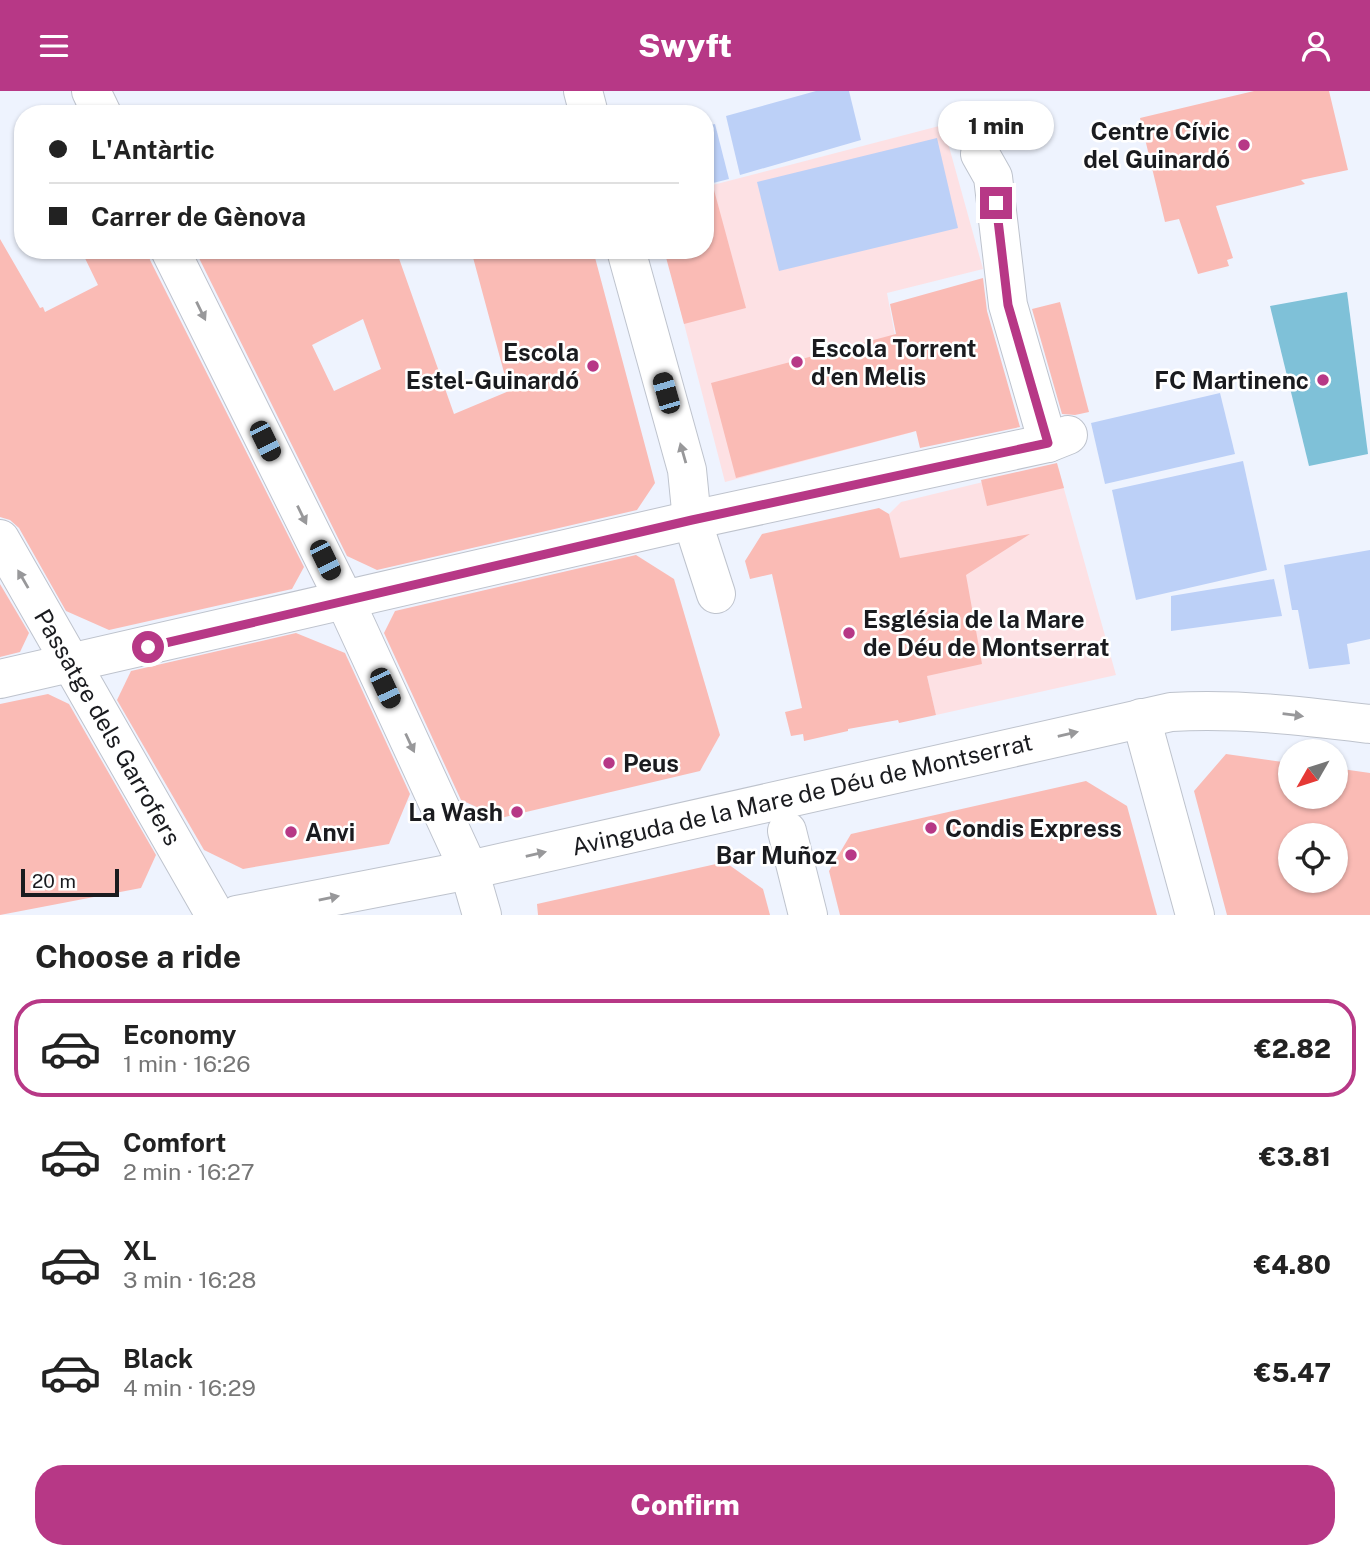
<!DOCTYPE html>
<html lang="en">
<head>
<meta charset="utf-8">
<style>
	:root { --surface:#fff; --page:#f6f6f6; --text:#222; --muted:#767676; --line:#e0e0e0; --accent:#b73886 }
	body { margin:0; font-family:"Public Sans",sans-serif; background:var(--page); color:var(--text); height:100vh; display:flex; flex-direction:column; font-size:26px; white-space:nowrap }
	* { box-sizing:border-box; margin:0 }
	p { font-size:23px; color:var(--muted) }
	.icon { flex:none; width:38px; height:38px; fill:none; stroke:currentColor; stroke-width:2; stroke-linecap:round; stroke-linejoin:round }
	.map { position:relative; height:824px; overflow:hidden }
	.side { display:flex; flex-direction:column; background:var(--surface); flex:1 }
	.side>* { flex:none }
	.guide { position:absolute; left:14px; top:14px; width:700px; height:154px; border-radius:28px; box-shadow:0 2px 5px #0004; display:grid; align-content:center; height:154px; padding:0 35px; background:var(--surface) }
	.needle { width:46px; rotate:231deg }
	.controls { position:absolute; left:1278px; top:648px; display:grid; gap:14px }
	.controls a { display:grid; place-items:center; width:70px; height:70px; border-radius:50%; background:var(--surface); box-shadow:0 2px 5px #0004; font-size:35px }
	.scale { position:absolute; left:21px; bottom:18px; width:98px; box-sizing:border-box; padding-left:7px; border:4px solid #1a1b1f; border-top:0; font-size:19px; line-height:24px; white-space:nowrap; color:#1a1b1f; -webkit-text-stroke:5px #fff; paint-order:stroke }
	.end { position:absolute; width:32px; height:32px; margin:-16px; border:9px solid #b73886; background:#fff; box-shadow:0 0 0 4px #fff }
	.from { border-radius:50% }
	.bubble { position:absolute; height:49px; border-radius:24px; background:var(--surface); box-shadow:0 2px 5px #0004; font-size:23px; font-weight:800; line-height:49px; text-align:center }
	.car { position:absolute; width:21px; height:42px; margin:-21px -10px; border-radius:9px; box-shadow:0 0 5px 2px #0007; background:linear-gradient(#222 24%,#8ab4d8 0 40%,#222 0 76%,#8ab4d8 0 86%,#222 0) }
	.guide b { display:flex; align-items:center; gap:24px; height:66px; font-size:26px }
	.guide b+b { border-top:2px solid var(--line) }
	.guide i { width:18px; height:18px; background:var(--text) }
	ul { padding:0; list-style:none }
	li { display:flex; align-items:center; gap:21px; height:98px; margin:0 14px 10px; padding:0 21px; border:4px solid transparent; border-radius:28px }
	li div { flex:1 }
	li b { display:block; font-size:26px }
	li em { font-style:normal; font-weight:800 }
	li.selected { border-color:var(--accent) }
	li>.icon { width:63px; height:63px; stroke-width:1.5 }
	h2 { padding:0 35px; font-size:32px; line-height:84px }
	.action { display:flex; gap:14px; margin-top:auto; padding:14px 35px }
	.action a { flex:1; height:80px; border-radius:28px; background:var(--accent); color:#fff; font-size:28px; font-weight:800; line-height:80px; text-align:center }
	header { display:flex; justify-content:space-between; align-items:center; height:91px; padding:0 35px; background:var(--accent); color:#fff; font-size:32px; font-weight:800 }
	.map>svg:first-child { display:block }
	.education { fill:#fde1e4 }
	.green { fill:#bcd0f7 }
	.water { fill:#7fc1d8 }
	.building { fill:#fabbb5; fill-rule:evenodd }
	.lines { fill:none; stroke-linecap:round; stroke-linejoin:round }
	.minor-casing { stroke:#bec3cd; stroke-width:40 }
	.minor { stroke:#fff; stroke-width:38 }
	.oneway { fill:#98989a }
	.route { stroke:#b73886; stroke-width:9 }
	.poi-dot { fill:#b73886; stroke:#fff; stroke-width:2.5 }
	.labels { text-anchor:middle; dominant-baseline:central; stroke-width:5; stroke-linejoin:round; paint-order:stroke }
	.poi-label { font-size:24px; font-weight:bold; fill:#1a1b1f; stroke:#fff; text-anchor:end }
	.street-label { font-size:24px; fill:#1a1b1f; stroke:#fff }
</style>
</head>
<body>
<header><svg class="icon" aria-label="menu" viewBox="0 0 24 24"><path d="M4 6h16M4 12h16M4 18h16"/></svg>Swyft<svg class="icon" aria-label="person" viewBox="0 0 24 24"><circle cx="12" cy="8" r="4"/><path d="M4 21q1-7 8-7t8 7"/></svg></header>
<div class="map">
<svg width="1370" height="824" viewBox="0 0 1370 824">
	<rect width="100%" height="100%" fill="#eef3fe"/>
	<g class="education">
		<path d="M943,34L983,178L887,202L913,341L725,391L665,159H705V96Z"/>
		<path d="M1057,373L1116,584L936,624L889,423L901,411Z"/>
	</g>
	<g class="green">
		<path d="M816,0H849L861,49L740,84L726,25Z"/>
		<path d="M715,33L729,88L705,94V35Z"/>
		<path d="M937,47L958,137L779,180L757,91Z"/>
		<path d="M1220,302L1235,363L1105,393L1091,332Z"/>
		<path d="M1243,370L1267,479L1136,509L1112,399Z"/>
		<path d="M1370,459V548L1347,553L1350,573L1309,578L1298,519H1292L1284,474Z"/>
		<path d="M1274,488L1282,525L1171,540V505Z"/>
	</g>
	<path class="water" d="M1347,201L1368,363L1309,375L1270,215Z"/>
	<g class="building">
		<path d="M1254,0H1329L1348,79L1301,89L1305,93L1216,115L1233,167L1227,169L1229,175L1198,183L1179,128L1165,131L1140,27Z"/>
		<path d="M714,99L746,217L684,233L664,159H705V100Z"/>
		<path d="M0,148L40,217L43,216L45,221L98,194L81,159H148L150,169L304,476L292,498L109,539L66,520L19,437L10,429L0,426Z"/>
		<path d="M195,159H396L454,323L509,300L471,159H593L655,392L637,419L377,479L347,465ZM363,228L381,278L334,300L312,254Z"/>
		<path d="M983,187L987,220L1020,336L920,357L916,340L736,387L711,292L896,243L890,213Z"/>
		<path d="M1060,211L1089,321L1075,324L1062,323L1032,218Z"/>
		<path d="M1057,372L1064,397L987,415L981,389Z"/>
		<path d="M879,417L889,423L900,467L1030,443L966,484L982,573L927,585L936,624L899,632L898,629L848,638V640L804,650L803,643L791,645L785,621L802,617L772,483L750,488L745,470L762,443Z"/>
		<path d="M636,464L674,488L720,644L700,680L501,727L461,709L384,542L395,520Z"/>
		<path d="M0,493L29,542L20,561L0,566Z"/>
		<path d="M296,542L345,562L410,703L389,753L243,778L204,759L117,609L131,580Z"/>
		<path d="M48,603L69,613L156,764L141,797L0,824V613Z"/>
		<path d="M1226,663L1290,672V705H1335V677L1370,682V824H1227L1194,700ZM1290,744H1335V789H1290Z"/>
		<path d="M1086,690L1127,715L1157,824H840L829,780L851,743Z"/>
		<path d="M725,771L763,798L770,824H538L537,813Z"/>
	</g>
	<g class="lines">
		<g class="minor-casing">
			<g id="minor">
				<path d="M91,0L102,23"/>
				<path d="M583,0L589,23"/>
				<path d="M980,63L993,86L1008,214L1048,352"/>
				<path d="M170,159L345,510L469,779L482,824"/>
				<path d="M626,159L687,379L692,429L716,503"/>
				<path d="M0,448L215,824"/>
				<path d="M0,588L692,429L1048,352L1068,344"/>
				<path d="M1141,627L1195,824"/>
				<path d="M787,740L808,824"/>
				<path d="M237,824L469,779L1171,621C1238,617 1303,625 1370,633"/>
			</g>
		</g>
		<use href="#minor" class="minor"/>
	</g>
	<defs><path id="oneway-solid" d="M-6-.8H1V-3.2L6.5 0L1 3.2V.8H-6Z" transform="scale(1.75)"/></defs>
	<g class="oneway">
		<use href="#oneway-solid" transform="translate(201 220) rotate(64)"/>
		<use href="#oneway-solid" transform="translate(683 362) rotate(-106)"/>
		<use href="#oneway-solid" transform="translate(302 424) rotate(64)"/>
		<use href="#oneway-solid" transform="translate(23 488) rotate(-120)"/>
		<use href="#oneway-solid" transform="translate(1293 624) rotate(7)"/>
		<use href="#oneway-solid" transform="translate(1068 643) rotate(-13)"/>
		<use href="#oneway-solid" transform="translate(410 652) rotate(65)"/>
		<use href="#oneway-solid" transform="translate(536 763) rotate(-13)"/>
		<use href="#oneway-solid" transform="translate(329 807) rotate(-11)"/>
	</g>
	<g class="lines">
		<path class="route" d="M148,556L692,429L1048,352L1008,214L996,112"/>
	</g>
	<g class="poi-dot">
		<circle cx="1244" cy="54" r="7"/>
		<circle cx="797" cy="271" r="7"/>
		<circle cx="593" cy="275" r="7"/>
		<circle cx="1323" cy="289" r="7"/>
		<circle cx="849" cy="542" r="7"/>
		<circle cx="609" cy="672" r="7"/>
		<circle cx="517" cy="721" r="7"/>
		<circle cx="931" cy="737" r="7"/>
		<circle cx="291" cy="741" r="7"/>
		<circle cx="851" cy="764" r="7"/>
	</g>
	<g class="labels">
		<g class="poi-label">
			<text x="1230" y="40">Centre Cívic<tspan x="1230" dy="28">del Guinardó</tspan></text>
			<text x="811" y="257" text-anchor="start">Escola Torrent<tspan x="811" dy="28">d'en Melis</tspan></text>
			<text x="579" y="261">Escola<tspan x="579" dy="28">Estel-Guinardó</tspan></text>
			<text x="1309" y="289">FC Martinenc</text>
			<text x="863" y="528" text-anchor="start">Església de la Mare<tspan x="863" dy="28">de Déu de Montserrat</tspan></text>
			<text x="623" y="672" text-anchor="start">Peus</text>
			<text x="503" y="721">La Wash</text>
			<text x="945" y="737" text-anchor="start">Condis Express</text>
			<text x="305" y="741" text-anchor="start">Anvi</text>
			<text x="837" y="764">Bar Muñoz</text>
		</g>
		<g class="street-label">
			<text transform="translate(108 636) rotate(60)">Passatge dels Garrofers</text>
			<text transform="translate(802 703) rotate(-13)">Avinguda de la Mare de Déu de Montserrat</text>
		</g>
	</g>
</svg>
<div class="controls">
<a><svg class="needle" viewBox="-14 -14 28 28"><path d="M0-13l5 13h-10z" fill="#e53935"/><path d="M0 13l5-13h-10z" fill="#767676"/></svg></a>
<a><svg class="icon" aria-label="locate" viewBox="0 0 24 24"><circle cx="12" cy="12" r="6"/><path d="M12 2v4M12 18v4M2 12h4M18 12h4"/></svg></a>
</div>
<div class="scale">20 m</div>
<i class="end from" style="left:148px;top:556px"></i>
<i class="end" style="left:996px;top:112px"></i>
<div class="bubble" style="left:938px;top:10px;width:116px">1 min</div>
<i class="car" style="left:666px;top:302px;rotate:344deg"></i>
<i class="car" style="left:265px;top:350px;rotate:154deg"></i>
<i class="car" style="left:325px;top:469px;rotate:154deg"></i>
<i class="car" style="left:385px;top:597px;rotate:155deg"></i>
<div class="guide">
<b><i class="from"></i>L'Antàrtic</b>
<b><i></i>Carrer de Gènova</b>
</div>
</div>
<section class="side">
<h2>Choose a ride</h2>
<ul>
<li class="selected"><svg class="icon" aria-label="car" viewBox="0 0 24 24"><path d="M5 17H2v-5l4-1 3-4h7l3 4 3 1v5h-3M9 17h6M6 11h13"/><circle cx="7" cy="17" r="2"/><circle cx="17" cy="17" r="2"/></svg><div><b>Economy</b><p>1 min · 16:26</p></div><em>€2.82</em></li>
<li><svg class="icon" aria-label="car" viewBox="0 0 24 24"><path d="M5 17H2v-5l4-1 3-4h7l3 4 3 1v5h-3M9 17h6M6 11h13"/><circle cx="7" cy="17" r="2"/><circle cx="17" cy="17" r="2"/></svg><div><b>Comfort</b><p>2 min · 16:27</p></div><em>€3.81</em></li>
<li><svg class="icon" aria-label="car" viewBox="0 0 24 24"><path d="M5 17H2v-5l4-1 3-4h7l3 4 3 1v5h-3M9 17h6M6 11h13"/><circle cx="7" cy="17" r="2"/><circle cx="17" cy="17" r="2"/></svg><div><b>XL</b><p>3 min · 16:28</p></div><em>€4.80</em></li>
<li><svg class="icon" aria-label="car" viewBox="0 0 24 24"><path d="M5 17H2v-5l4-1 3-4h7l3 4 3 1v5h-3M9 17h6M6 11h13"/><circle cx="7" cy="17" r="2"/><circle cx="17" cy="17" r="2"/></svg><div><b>Black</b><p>4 min · 16:29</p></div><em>€5.47</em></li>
</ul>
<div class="action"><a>Confirm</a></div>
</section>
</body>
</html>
